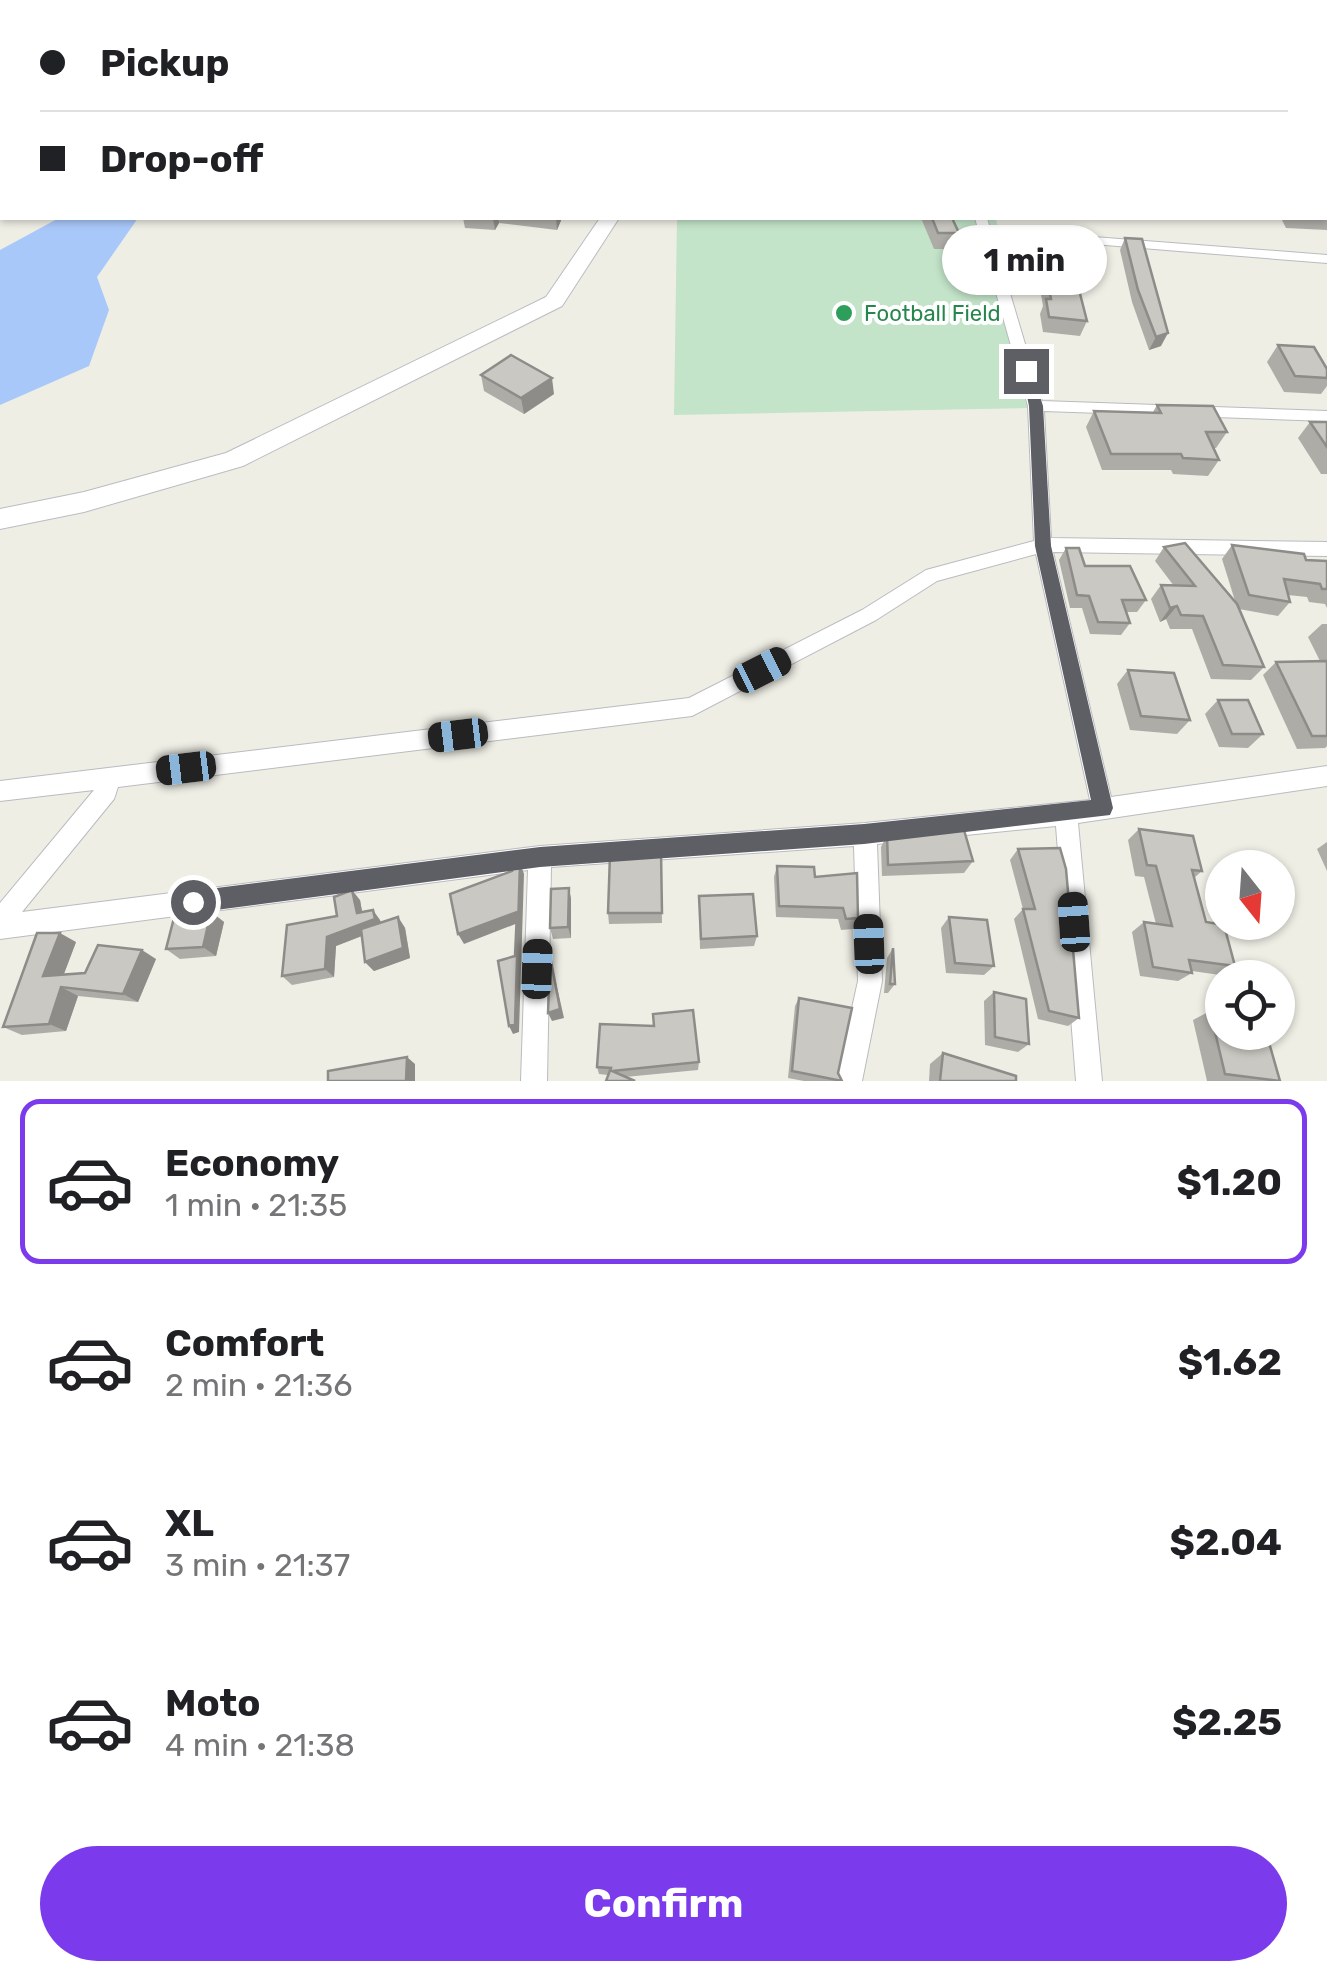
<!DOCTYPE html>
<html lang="en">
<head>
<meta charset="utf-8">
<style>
	:root { --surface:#fff; --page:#f2f2f2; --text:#202124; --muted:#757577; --line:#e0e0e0; --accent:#7c3aed }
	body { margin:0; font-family:Rubik,sans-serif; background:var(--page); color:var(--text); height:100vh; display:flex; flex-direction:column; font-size:38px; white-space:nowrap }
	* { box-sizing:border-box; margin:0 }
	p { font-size:32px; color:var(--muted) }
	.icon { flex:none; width:55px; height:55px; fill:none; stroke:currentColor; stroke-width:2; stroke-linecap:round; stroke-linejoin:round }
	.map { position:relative; height:1081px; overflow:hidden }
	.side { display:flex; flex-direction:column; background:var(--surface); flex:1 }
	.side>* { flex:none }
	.banner { position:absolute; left:0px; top:0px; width:1328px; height:220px; box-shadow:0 2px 8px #0004; display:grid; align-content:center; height:220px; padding:0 40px; background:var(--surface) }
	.needle { width:65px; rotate:163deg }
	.buttons { position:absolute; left:1205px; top:850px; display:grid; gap:20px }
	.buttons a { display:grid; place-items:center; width:90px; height:90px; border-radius:50%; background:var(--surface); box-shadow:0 2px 8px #0004; font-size:50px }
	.end { position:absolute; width:45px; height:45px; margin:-22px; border:12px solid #5d5f64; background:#fff; box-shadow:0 0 0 5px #fff }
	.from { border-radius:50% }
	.bubble { position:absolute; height:70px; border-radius:35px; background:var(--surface); box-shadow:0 2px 8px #0004; font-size:32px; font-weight:700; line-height:70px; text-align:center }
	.car { position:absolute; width:30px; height:60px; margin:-30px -15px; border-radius:12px; box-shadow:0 0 8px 2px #0007; background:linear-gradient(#222 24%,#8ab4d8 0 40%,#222 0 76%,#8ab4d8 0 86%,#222 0) }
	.banner b { display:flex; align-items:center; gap:35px; height:95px; font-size:38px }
	.banner b+b { border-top:2px solid var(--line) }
	.banner i { width:25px; height:25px; background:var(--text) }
	ul { padding:18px 0 0; list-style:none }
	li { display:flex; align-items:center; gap:30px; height:165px; margin:0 20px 15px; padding:0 20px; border:5px solid transparent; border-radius:20px }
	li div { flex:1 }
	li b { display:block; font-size:38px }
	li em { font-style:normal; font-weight:700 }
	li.on { border-color:var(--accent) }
	li>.icon { width:90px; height:90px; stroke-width:1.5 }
	.action { display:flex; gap:20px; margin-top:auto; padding:20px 40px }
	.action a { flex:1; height:115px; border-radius:60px; background:var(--accent); color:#fff; font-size:40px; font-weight:700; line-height:115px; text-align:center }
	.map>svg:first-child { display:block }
	.green { fill:#c3e4c9 }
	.water { fill:#a9c8fa }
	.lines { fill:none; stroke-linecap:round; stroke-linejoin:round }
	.minor-casing { stroke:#babbc0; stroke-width:2 }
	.secondary-casing { stroke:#babcc2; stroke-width:2 }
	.minor { fill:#fff; fill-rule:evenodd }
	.secondary { fill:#fff; fill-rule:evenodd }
	.wall { fill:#aeaca7 }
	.shaded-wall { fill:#8d8c88 }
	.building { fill:#cac8c2; stroke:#8d8c88; stroke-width:2.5 }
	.route { fill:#5d5f64 }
	.leisure-dot { fill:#2e9e5b; stroke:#fff; stroke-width:4 }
	.labels { text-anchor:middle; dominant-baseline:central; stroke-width:8; stroke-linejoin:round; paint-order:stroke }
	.far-leisure-label { font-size:22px; fill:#27864d; stroke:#fff; text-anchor:start }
</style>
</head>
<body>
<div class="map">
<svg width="1327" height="1081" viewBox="0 0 1327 1081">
	<rect width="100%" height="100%" fill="#eeeee5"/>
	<path class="green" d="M677,218H996L1030,408L674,415Z"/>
	<path class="water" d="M59,218H138L97,277L109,310L89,366L0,405V250Z"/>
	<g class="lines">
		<g class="minor-casing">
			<g id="minor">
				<rect x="1325" y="66" width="2" height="6"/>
				<path d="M2,75V82L0,83V76Z"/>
				<rect x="1325" y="113" width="2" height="9"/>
				<rect x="0" y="168" width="2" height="6"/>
				<path d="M975,218H987L990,229L1327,255V263L993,236L1042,401L1327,411V421L1044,411L1051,538L1327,542V556L1053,552L1111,797L1327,766V786L1078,823L1102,1081H1076L1056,826L877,844L882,981L862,1081H836L858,981L854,846L551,867L547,1081H521L528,870L0,939V903L94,790L0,801V781L689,698L862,610L926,570L1034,541L1028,406ZM1036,554L1090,800L865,823L540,846L22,912L114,799L118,787L692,716L876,620L937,581Z"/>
			</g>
		</g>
		<g class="secondary-casing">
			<path id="secondary" d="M600,218H619L562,306L243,466L84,512L0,529V509L84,492L226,453L546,297Z"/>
		</g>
		<use href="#minor" class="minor"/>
		<use href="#secondary" class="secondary"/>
	</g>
	<g class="wall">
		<path d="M1325,153H1327V230L1286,228L1281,218H1325Z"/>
		<path d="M463,218H562L557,230L499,223L495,230L465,228Z"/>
		<path d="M921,218H952L959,233L955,249H934Z"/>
		<path d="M1037,229L1087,321L1080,336L1043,332L1040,314L1043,306L1032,244Z"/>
		<path d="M1125,238L1161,346L1149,350L1132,302L1120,250Z"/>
		<path d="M1278,345L1327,369V386L1321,394L1284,392L1267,362Z"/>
		<path d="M481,375L554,394L524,414L484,391Z"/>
		<path d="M1157,405L1227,432L1216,448H1213L1219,460L1208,476L1173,474L1171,470H1102L1086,427L1094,411L1153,412Z"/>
		<path d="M1310,422H1327V474H1321L1298,438Z"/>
		<path d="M1232,545L1306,560L1327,561V608L1325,604L1309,602L1307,597L1288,595L1290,602L1278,616L1239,609L1264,667L1251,680L1211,679L1192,629H1170L1166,619L1160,622L1151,599L1161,585L1174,586L1155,561L1164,547L1236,604L1222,559Z"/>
		<path d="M1066,548L1085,566L1146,600L1137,612H1126L1130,623L1121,635L1090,634L1082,608H1070L1059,560Z"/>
		<path d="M1322,624H1327V746L1325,748L1297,749L1263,675L1276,662L1320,661L1308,637Z"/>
		<path d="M1128,670L1190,720L1177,734L1130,730L1117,684Z"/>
		<path d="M1218,700L1263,734L1248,748L1219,747L1205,714Z"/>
		<path d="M1139,829L1202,871L1194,878L1206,922L1235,966L1220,975L1192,971V973L1178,981L1140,976L1132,932L1144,922L1156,924L1144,877L1135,876L1128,840Z"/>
		<path d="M887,835L973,861L964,873L882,876L881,847Z"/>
		<path d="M1327,842V871L1317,849Z"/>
		<path d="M1018,849L1079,1018L1068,1026L1038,1019L1014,919L1023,909L1010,860Z"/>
		<path d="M661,851L662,923L609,924L608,913Z"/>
		<path d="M777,866L858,918L853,929L841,930L838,919L776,917L774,877Z"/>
		<path d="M569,888L571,899V938L553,939L550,928Z"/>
		<path d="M699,896L757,936L754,946L700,949Z"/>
		<path d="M360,900L362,912L380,920L381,923L398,917L405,928L410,958L374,971L365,962L362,936L336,946L334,977L292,985L282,976L337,916Z"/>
		<path d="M211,912L224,922L216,956L180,959L166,949Z"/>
		<path d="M949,917L994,966L984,975L946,973L941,928Z"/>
		<path d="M76,942L64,974L85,973L156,959L138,1002L78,996L66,1031L22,1035L3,1027Z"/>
		<path d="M893,948L895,984L888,993H884L887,958Z"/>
		<path d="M994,992L1029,1044L1018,1052L985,1045L984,1001Z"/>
		<path d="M799,998L838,1073L842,1081H804L788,1078L795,1006Z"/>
		<path d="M1210,1011L1280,1081H1207L1193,1020Z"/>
		<path d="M943,1053L1016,1081H929L930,1064Z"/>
		<path d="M699,1062L698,1070L625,1077L599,1074L597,1067Z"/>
	</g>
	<g class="shaded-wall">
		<path d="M1281,0H1327V2H1280Z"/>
		<path d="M1,55L2,59V70L0,72Z"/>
		<path d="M493,218H498L499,223L495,230Z"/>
		<path d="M556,218H562L557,230Z"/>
		<path d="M1168,333L1161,346L1149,350L1156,337Z"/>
		<path d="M552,378L554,394L524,414L521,398Z"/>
		<path d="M1177,606L1166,619L1160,622L1170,608Z"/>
		<path d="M520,863L524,874L519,1032L513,1034L509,1026L518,923L464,944L458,934Z"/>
		<path d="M569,888L571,899V938L568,927Z"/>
		<path d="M352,890L360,900L364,922L357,913Z"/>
		<path d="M373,910L380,920L382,928L336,946L334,977L325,969L327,937Z"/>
		<path d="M211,912L224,922L216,956L203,947Z"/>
		<path d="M398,917L405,928L410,958L374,971L365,962Z"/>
		<path d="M60,933L76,942L60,984L43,976Z"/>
		<path d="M142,950L156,959L138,1002L123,994Z"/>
		<path d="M550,956L564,1018L552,1021L548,1013Z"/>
		<path d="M61,987L78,996L66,1031L49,1024Z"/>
		<path d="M407,1057L415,1064V1081H406Z"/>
	</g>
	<g class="building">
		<path d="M0,0H345L343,2H2V55H0Z"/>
		<path d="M562,0H578V2H560Z"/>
		<path d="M703,0H815L814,2H703Z"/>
		<path d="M872,0H947L948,2H873Z"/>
		<path d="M1253,0H1287L1290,2H1256Z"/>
		<path d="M1325,28H1327V60L1325,58Z"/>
		<rect x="1325" y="153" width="2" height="57"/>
		<path d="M932,218H952L959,233H938Z"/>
		<path d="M1037,229L1064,231L1087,321L1049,317L1046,299H1051Z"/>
		<path d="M1125,238L1142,239L1168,333L1156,337L1138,290Z"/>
		<path d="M1278,345L1314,347L1327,369V378L1295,376Z"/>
		<path d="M511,355L552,378L521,398L481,375Z"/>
		<path d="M1157,405L1213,406L1227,432H1206L1219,460L1183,458L1181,454H1111L1094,411L1161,413Z"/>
		<path d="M1310,422H1327V447Z"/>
		<path d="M1185,543L1237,604L1264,667L1223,665L1203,616L1181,615L1177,606L1170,608L1161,585L1195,586L1164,547Z"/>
		<path d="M1232,545L1304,554L1306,560L1327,561V589H1322L1320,584L1284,579L1290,602L1249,595Z"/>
		<path d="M1066,548H1079L1085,566H1130L1146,600H1122L1130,623L1098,622L1089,596L1077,595Z"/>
		<path d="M1327,661V736H1312L1276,662Z"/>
		<path d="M1128,670L1174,673L1190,720L1141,716Z"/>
		<path d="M1218,700H1248L1263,734H1232Z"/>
		<path d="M1139,829L1193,836L1202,871L1192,870L1206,922L1224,925L1235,966L1189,960L1192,973L1153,967L1144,922L1172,926L1156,866L1147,865Z"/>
		<path d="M964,830L973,861L888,865L887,835Z"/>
		<path d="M1060,848L1066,869L1079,1018L1049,1011L1023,909H1035L1018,849Z"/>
		<path d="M661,851L662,913H608L610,855Z"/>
		<path d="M520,863L515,1024L509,1026L498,961L515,956L517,912L458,934L450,894L512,871L511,864Z"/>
		<path d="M777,866L814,867L815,877L857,873L858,918L846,919L843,908L779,906Z"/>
		<path d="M569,888L568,927L550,928L551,889Z"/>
		<path d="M352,890L357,913L373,910L375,919L327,937L325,969L282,976L287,925L337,916L334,897Z"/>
		<path d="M753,894L757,936L701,939L699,896Z"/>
		<path d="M211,912L203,947L166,949L175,914Z"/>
		<path d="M398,917L403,948L365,962L361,929Z"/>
		<path d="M949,917L987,920L994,966L955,963Z"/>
		<path d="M37,933H60L43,976L85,973L98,945L142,950L123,994L61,987L49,1024L3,1027Z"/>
		<path d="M893,948L895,984H890Z"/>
		<path d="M550,956L560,1009L548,1013Z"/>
		<path d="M994,992L1026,999L1029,1044L995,1037Z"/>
		<path d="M799,998L852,1008L838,1073L842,1081L792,1071Z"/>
		<path d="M693,1010L699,1062L612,1071L635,1081H606L611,1068L597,1067L600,1024L654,1026L653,1014Z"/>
		<path d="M1210,1011L1222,1013V1032H1266L1280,1081L1225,1074Z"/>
		<path d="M943,1053L1016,1076V1081H940Z"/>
		<path d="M407,1057L406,1081H328V1071Z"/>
	</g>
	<path class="route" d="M1021,368L1032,371L1043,406L1051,546L1113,808L1110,815L864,844L540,867L193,913L185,909L182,902L185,894L193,891L540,847L864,824L1091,800L1035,546L1029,406Z"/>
	<circle class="leisure-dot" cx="844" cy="313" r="10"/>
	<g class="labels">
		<g class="far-leisure-label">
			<text x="864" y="313">Football Field</text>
		</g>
	</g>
</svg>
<div class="buttons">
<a><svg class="needle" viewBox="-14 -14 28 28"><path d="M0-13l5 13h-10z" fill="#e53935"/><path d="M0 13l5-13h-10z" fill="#757577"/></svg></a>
<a><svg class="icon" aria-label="locate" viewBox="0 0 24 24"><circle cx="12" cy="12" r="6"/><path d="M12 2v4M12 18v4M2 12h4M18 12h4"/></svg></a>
</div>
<i class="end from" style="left:193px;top:902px"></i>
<i class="end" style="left:1026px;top:371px"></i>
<div class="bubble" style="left:942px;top:225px;width:165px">1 min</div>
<i class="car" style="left:762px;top:670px;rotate:63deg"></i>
<i class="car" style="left:458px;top:735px;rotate:263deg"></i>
<i class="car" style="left:186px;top:768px;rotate:263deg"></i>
<i class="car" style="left:1074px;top:922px;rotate:356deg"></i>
<i class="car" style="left:869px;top:944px;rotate:358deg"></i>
<i class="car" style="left:537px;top:969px;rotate:2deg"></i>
<div class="banner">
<b><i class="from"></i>Pickup</b>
<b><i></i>Drop-off</b>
</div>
</div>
<section class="side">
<ul>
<li class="on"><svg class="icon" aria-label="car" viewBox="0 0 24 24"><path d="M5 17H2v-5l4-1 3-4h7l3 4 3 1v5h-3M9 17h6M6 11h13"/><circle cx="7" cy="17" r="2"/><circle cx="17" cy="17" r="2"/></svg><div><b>Economy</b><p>1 min · 21:35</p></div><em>$1.20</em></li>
<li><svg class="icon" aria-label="car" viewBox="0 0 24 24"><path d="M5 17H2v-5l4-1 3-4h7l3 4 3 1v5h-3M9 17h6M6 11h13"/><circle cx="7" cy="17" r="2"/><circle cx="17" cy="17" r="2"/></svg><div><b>Comfort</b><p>2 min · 21:36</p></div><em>$1.62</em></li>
<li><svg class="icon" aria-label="car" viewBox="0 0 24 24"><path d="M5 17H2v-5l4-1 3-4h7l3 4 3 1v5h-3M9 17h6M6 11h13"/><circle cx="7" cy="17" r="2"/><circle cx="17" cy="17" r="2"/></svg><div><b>XL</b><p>3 min · 21:37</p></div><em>$2.04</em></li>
<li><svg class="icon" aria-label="car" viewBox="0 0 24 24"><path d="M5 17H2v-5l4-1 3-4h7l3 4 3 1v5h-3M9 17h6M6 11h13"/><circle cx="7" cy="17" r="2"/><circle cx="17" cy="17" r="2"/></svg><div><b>Moto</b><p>4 min · 21:38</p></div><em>$2.25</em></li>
</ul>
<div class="action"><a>Confirm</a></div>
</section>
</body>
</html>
